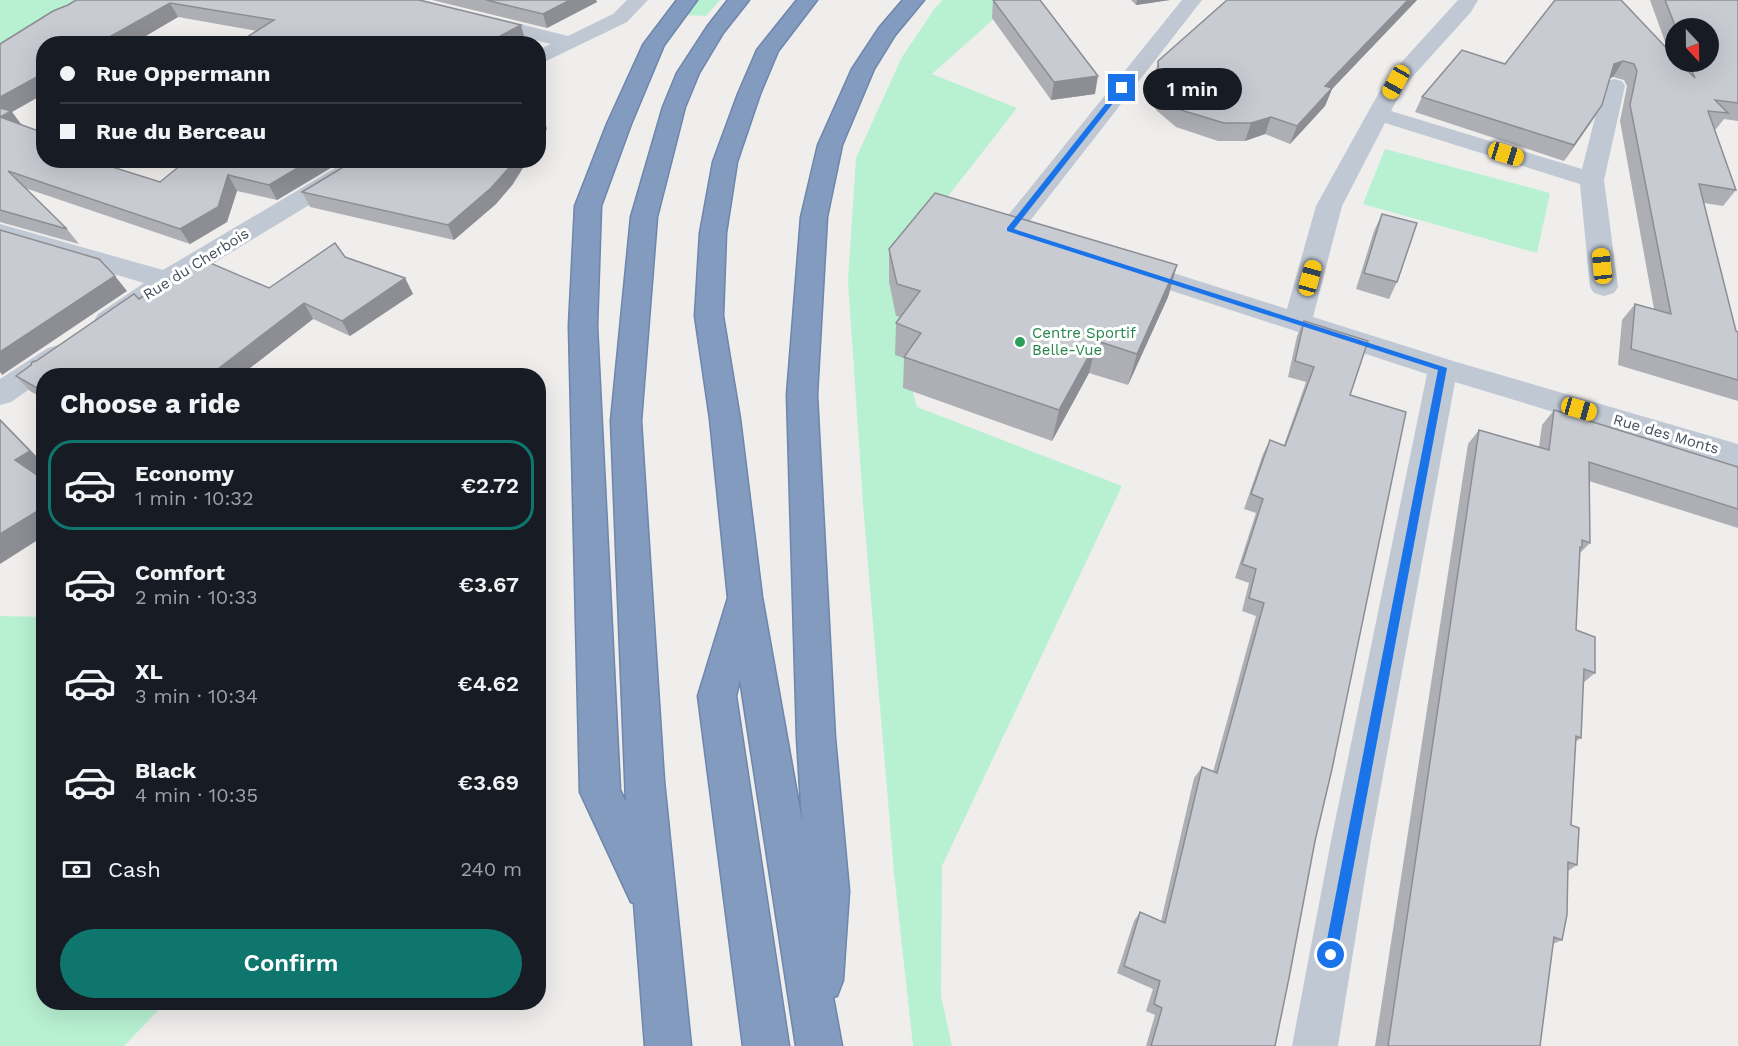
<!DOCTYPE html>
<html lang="en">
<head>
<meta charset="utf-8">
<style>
	:root { --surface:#171b24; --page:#242831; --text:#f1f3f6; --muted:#9ea1a6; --line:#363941; --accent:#0f766e }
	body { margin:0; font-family:"Work Sans",sans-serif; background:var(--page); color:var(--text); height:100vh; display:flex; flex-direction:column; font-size:22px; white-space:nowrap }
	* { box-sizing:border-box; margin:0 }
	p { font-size:20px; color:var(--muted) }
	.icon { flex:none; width:33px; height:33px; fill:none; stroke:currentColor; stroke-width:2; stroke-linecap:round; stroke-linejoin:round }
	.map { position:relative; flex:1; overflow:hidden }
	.sheet { position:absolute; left:36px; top:368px; width:510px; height:642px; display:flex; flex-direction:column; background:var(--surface); border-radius:24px; box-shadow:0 6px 24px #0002 }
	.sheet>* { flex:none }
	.top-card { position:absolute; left:36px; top:36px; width:510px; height:132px; border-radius:24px; box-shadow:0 6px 24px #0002; display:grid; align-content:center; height:132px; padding:0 24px; background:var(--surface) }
	.needle { width:39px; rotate:158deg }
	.tools { position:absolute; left:1665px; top:18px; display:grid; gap:12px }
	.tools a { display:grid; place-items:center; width:54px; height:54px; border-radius:50%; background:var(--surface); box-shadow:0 6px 24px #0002; font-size:30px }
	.end { position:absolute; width:27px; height:27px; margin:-14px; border:8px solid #1a73e8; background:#fff; box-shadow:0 0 0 3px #fff }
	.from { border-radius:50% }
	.bubble { position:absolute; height:42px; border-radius:21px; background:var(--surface); box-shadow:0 6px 24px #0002; font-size:20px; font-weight:600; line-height:42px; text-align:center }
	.car { position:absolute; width:18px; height:36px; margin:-18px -9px; border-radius:8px; box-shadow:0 0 4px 2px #0007; background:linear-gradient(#f5c518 24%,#345 0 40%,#f5c518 0 76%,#345 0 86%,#f5c518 0) }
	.top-card b { display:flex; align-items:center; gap:21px; height:57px; font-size:22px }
	.top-card b+b { border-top:2px solid var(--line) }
	.top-card i { width:15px; height:15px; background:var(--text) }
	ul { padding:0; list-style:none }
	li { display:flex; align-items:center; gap:18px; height:90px; margin:0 12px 9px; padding:0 12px; border:3px solid transparent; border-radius:24px }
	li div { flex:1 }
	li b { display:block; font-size:22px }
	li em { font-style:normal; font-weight:600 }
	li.active { border-color:var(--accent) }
	li>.icon { width:54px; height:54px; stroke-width:1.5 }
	h2 { padding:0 24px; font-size:27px; line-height:72px }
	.pay { display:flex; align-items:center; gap:15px; height:66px; padding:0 24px; font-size:22px }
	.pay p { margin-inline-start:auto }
	.button { display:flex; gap:12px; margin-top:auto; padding:12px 24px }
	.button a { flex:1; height:69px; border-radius:36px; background:var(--accent); color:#fff; font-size:24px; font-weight:600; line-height:69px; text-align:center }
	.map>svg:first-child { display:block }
	.green { fill:#b8f1d2 }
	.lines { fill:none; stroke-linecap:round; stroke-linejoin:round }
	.highway-casing { stroke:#6d86ab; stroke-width:3 }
	.minor { fill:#bfc8d3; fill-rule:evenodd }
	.highway { fill:#829bbf; fill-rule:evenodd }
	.wall { fill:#adafb5; fill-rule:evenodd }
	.shaded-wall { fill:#8d8e94 }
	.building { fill:#c9cbd3; stroke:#8d8e94; stroke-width:1.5 }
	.route { fill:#1a73e8 }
	.leisure-dot { fill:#2e9e5b; stroke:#fff; stroke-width:2 }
	.labels { text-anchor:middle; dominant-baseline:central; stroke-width:6; stroke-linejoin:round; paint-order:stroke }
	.street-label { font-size:15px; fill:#444f5c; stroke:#fff }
	.leisure-label { font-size:15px; fill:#27864d; stroke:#fff; text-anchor:start }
</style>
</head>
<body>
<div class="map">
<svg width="1738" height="1046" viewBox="0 0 1738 1046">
	<rect width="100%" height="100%" fill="#f0eded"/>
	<g class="green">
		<path d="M0,0H105L0,57Z"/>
		<path d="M695,0H720L706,16L683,15Z"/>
		<path d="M943,0H1015L932,74L1017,108L906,250L899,341L917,407L1122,486L942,866L941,996L952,1046H913L894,873L863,504L848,281L856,158L902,57L935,8Z"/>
		<path d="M1385,149L1550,193L1537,253L1363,204Z"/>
		<path d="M0,616L43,617L44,1002H166L124,1046H0Z"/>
	</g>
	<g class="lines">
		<g class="highway-casing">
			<g id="highway">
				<path d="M677,0H697L664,45L631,124L601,206L597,326L620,790L626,802L611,421L631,217L663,107L677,73L707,27L728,0H749L723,33L699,73L685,107L657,217L641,421L664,781L691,1046H645L634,903L631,902L580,792L569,326L575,206L607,124L643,45Z"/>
				<path d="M797,0H817L778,51L760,94L737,162L726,233L723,316L740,419L762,597L802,822L797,738L787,395L801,217L818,145L852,69L879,28L903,0H924L895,35L874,69L842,145L827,217L817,395L835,738L849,891L843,980L837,996L833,997L842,1046H796L740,679L736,696L789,1046H743L698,696L728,598L710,419L695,316L700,233L713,162L738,94L757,50Z"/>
			</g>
		</g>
		<g class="minor">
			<path d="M389,0H423L568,36L613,14L627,0H648L627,22L538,65V50L551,44L392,4Z"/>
			<path d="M1182,0H1202L1026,226L1046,232L1050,238L1046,244L1037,246L1001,236L997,230L1001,224Z"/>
			<path d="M1458,0H1478L1471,12L1405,85L1391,111L1582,169L1603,86L1606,81L1614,79L1622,81L1625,86L1604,180L1618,287L1614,293L1604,296L1594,293L1590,287L1580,184L1385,123L1342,206L1313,317L1453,361L1738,444V468L1455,382L1371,841L1338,1046H1292L1331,841L1427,374L1120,274L1116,268L1120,262L1129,259L1287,309L1316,206L1367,114L1388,77Z"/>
			<path d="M349,160H379L375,165L176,286L118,328L108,330L98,328L94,321L98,314L144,283L0,240V224L163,270Z"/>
			<path d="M58,345L68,348L72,355C67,364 55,375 44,375V379L11,402L0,405V379L48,348Z"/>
		</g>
		<use href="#highway" class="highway"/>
	</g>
	<g class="wall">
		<path d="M76,0H419L525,40L257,31L178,17L132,44H44L12,112L22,125L44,160L160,182L344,160L277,200L237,191L227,222L190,244L25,188L67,229L79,244L0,222V44Z"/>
		<path d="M432,0H596L597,2L547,28Z"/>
		<path d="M993,0L1095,94L1051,100L992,18Z"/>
		<path d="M1131,0H1170L1136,5Z"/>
		<path d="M1227,0H1417L1332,89L1325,106L1290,144L1265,134L1245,141H1218L1176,127L1156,110L1154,78L1158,61Z"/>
		<path d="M1650,0H1738V121L1724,119L1716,129H1714L1736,190L1723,206L1704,203L1736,331L1738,332V401L1618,365L1622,320L1635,304L1654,309L1620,121L1627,86L1624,80L1613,77L1610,78L1602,105L1564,161L1415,112L1422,97L1505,64L1668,50ZM1676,28H1708V62H1676Z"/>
		<path d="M513,184L496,204L454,240L310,207L302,192Z"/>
		<path d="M1382,214L1397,282L1389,299L1356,289L1374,231Z"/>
		<path d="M889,249L1177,265L1168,297L1128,385L1089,373L1052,441L903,388L904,358L895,355L896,323L901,317L896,316L889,282Z"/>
		<path d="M345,257L405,278L413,294L350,336L313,319L241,375H44V399L30,391L16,376L36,361L269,288Z"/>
		<path d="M1304,321L1350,395L1315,841L1275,1046H1146L1155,1015L1146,1011L1153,989L1117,973L1134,921L1140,912L1161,921L1194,778L1202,767L1213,772L1256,616L1242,611L1249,583L1235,578L1256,513L1244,509L1263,454L1270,440L1284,445L1306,382L1288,377L1297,336Z"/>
		<path d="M1554,410L1738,467V528L1589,481L1590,543L1580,553L1576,630L1595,673L1583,683L1581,738L1575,742L1571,825L1577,865L1568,871L1562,940L1553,944L1540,1046H1375L1468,444L1479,430L1539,447L1542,425Z"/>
	</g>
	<g class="shaded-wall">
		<path d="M570,0H596L597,2L547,28L543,14Z"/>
		<path d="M1137,0H1170L1136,5Z"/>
		<path d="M1408,0H1417L1332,89L1325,106L1290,144L1297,126L1325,86Z"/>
		<path d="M170,3L178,17L132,44H97Z"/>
		<path d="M521,25L525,40L518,44H485Z"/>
		<path d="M1623,61L1613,77L1604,80L1614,64Z"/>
		<path d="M44,73V94L12,112L22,126L0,119V97Z"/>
		<path d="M1098,76L1095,94L1051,100L1054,82Z"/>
		<path d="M1602,105L1592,121L1564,161L1574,145Z"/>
		<path d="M543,114L547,129L538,143V121Z"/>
		<path d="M1271,117L1265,134L1245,141L1251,123Z"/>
		<path d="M311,160H344L277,200L269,185Z"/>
		<path d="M514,160H528L513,184L496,204L454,240L448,225Z"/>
		<path d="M228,175L237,191L227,222L190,244L180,229Z"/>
		<path d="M1177,265L1168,297L1128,385L1137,354Z"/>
		<path d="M115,276L127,291L2,375L0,372V352Z"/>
		<path d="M405,278L413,294L350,336L342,321Z"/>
		<path d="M304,303L313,319L241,375H210Z"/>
		<path d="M1097,341L1089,373L1052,441L1059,410Z"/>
		<path d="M0,419L44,464V472L33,478L15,460Z"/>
		<path d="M44,507V536L0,564V534Z"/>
	</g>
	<g class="building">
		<path d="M76,0H419L521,25L485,44H236L274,20L170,3L97,44H44V73L0,97V44L53,11L68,5Z"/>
		<path d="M486,0H570L543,14Z"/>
		<path d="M993,0H1040L1098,76L1054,82Z"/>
		<path d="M1227,0H1408L1325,86L1332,88L1297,126L1271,117L1251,123H1224L1181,110L1160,92L1158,61Z"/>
		<path d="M1555,0H1621L1676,58V62H1679L1695,78L1688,62H1708V28H1676L1665,0H1738V103L1715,100L1728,113L1708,111L1736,190L1699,184L1736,331L1738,332V380L1631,349L1635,304L1671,314L1630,105L1637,71L1634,64L1623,61L1614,64L1602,105L1574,145L1422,97L1462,50L1505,64Z"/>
		<path d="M0,108L11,111L0,117Z"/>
		<path d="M538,112L543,114L538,121Z"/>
		<path d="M0,117L44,133V160H90L160,182L187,160H311L269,185L228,175L218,207L180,229L8,171L67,229L0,210Z"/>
		<path d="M355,160H514L508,169L491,188L448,225L302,192Z"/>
		<path d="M935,193L1177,265L1137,354L1097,341L1059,410L904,357L921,333L896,323L920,291L897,284L889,249Z"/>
		<path d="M1382,214L1417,223L1397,282L1364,273Z"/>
		<path d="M0,230L99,259L115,276L0,352Z"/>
		<path d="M335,243L345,257L405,278L342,321L304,303L210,375H193L188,372L184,375H44V392L16,376L31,365L32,362L36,361L134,294L139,299L201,259L269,288Z"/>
		<path d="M1304,321L1368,341L1350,395L1406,412L1332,769L1315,841L1289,978L1275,1046H1151L1162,1008L1154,1004L1160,981L1124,966L1140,912L1165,923L1202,767L1217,773L1264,603L1249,598L1256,569L1242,564L1263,499L1251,494L1270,440L1285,446L1314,367L1295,361Z"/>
		<path d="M1554,410L1738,467V509L1589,462L1590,543L1582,540V547H1580L1576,630L1595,637V673L1584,669L1581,738L1576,736L1571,825L1579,828L1577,865L1568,862L1567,915L1562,940L1554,937L1540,1046H1388L1479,430L1549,450Z"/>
		<path d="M0,420L30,451L15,460L44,480V507L0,534Z"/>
	</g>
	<path class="route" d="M1119,87L1125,88L1014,229L1447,368L1337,955L1335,959L1331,961L1326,959L1324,955L1438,370L1007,231V228Z"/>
	<circle class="leisure-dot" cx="1020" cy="342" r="6"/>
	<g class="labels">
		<g class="street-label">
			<text transform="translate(196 264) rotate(-32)">Rue du Cherbois</text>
			<text transform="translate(1666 434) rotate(16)">Rue des Monts</text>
		</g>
		<g class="leisure-label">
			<text x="1032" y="333">Centre Sportif<tspan x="1032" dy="17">Belle-Vue</tspan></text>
		</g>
	</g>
</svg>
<div class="tools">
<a><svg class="needle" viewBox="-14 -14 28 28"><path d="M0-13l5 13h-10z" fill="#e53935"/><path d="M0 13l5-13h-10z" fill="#9ea1a6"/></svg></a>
</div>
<i class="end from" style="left:1331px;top:955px"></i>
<i class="end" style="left:1122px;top:88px"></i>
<div class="bubble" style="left:1143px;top:68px;width:99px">1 min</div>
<i class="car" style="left:1396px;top:82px;rotate:209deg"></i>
<i class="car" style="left:1506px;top:154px;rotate:107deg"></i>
<i class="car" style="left:1602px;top:266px;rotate:354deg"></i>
<i class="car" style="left:1310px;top:278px;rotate:15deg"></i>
<i class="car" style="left:1579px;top:409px;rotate:106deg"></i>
<div class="top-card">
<b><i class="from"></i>Rue Oppermann</b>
<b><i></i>Rue du Berceau</b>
</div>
<section class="sheet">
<h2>Choose a ride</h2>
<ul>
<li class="active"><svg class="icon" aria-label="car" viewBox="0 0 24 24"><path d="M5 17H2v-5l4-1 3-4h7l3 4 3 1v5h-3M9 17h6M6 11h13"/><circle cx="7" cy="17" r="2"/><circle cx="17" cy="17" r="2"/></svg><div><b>Economy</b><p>1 min · 10:32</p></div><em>€2.72</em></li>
<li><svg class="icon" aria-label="car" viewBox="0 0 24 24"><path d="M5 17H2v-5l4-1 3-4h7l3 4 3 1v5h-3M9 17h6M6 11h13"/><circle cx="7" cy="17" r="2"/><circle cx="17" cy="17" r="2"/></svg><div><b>Comfort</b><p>2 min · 10:33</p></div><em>€3.67</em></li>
<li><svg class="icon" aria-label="car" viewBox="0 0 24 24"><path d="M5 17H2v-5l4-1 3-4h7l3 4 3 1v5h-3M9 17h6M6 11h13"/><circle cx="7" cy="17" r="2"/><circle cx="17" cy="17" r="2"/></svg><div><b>XL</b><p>3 min · 10:34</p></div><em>€4.62</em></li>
<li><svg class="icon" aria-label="car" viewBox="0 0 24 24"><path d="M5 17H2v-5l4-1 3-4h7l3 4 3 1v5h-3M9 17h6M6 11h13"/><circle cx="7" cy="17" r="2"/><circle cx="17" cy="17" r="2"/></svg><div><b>Black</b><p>4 min · 10:35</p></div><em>€3.69</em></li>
</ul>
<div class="pay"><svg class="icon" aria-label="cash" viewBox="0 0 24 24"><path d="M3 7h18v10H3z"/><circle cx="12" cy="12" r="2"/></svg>Cash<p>240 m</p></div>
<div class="button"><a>Confirm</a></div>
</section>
</div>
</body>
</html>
